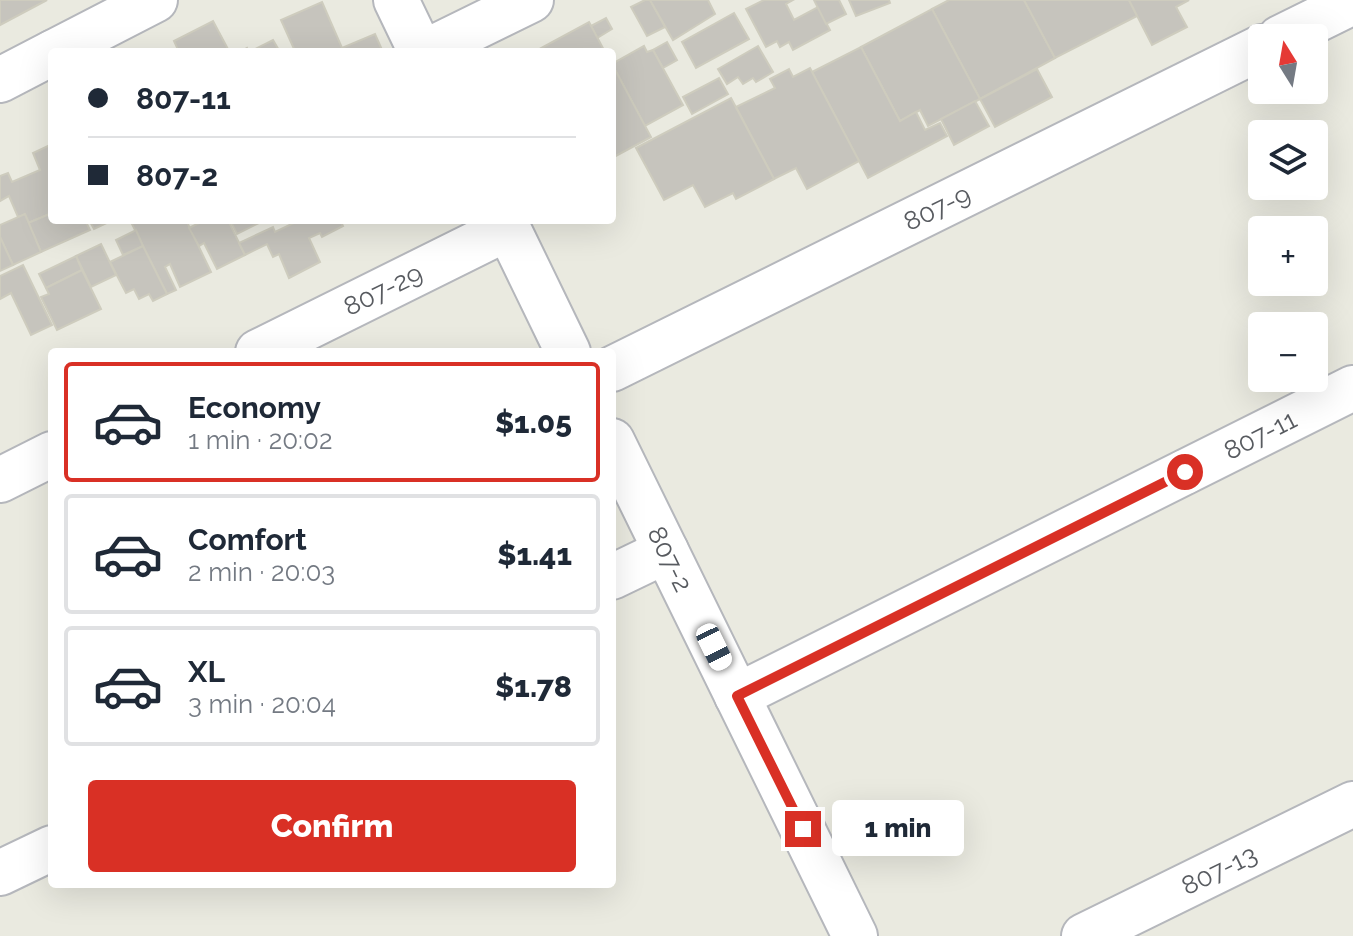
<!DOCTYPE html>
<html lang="en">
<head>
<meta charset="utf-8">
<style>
	:root { --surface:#fff; --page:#f2f2f3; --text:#1f2937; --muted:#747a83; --line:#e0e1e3; --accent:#d93025 }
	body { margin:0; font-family:Raleway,sans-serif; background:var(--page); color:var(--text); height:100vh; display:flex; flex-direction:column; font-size:30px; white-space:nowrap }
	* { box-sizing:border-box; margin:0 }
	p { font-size:26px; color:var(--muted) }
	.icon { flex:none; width:44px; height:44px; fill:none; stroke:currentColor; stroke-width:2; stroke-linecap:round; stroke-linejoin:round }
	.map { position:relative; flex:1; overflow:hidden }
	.drawer { position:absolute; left:48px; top:348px; width:568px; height:540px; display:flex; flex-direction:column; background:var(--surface); border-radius:8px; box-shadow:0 8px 32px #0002 }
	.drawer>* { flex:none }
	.hud { position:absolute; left:48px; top:48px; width:568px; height:176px; border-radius:8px; box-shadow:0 8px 32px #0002; display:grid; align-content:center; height:176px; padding:0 40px; background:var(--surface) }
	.needle { width:52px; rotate:349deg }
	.controls { position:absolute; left:1248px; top:24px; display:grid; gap:16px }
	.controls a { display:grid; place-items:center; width:80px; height:80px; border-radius:8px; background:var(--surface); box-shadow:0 8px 32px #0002; font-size:40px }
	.end { position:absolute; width:36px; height:36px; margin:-18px; border:10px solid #d93025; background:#fff; box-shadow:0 0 0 4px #fff }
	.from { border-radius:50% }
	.bubble { position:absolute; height:56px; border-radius:8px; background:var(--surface); box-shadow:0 8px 32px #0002; font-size:26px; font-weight:800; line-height:56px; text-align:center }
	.car { position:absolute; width:24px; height:48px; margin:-24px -12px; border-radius:10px; box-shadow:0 0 6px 2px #0007; background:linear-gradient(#fff 24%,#345 0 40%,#fff 0 76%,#345 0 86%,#fff 0) }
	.hud b { display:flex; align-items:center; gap:28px; height:76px; font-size:30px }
	.hud b+b { border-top:2px solid var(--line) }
	.hud i { width:20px; height:20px; background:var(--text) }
	ul { padding:14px 0 0; list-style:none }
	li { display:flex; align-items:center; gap:24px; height:120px; margin:0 16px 12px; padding:0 24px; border:4px solid var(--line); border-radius:8px }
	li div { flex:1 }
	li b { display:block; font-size:30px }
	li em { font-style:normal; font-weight:800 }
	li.selected { border-color:var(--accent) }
	li>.icon { width:72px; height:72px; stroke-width:1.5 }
	.primary-button { display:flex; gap:16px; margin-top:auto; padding:16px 40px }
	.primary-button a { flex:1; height:92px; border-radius:8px; background:var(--accent); color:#fff; font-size:32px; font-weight:800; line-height:92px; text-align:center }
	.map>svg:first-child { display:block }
	.building { fill:#c6c4bd; stroke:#ceccbe; stroke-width:2 }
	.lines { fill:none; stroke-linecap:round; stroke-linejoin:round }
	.minor-casing { stroke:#b5b7bc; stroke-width:48 }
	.minor { stroke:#fff; stroke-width:44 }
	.route { stroke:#d93025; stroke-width:10 }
	.labels { text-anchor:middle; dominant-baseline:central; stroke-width:6; stroke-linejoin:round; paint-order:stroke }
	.street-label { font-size:26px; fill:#585b60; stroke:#fff }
</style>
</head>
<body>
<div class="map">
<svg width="1353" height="936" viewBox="0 0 1353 936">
	<rect width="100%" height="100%" fill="#eaeae0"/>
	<g class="building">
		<path d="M0,0H47L0,25Z"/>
		<path d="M645,0H650L665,27L647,36L631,7Z"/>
		<path d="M650,0H708L715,14L673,40Z"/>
		<path d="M764,0H793L786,4L794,20L818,7L830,30L793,50L789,42L780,47L777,41L766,47L746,9Z"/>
		<path d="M814,0H839L846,14L826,24Z"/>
		<path d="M849,0H889L890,3L856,16Z"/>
		<path d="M949,0H1024L1055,58L980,99L932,9Z"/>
		<path d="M1024,0H1129L1137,16L1055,58Z"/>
		<path d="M1129,0H1189L1176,7L1187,27L1152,45Z"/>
		<path d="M322,2L342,48L375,34L383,52H292L295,51L281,20Z"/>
		<path d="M932,9L980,99L928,126L920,110L900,121L861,47Z"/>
		<path d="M734,13L749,39L696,68L682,42Z"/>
		<path d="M606,18L612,29L597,38L591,26Z"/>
		<path d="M213,21L229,51L179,52L174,41Z"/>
		<path d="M589,22L605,52H534Z"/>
		<path d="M273,40L280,52H240L247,48L249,52Z"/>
		<path d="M667,42L677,60L663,68L653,50Z"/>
		<path d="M644,46L647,52L653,50L683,105L645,126L612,64Z"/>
		<path d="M758,46L773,72L756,82L753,78L743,84L738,77L727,84L718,69Z"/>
		<path d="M861,47L900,121L916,112L925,130L940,123L947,136L868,178L812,72Z"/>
		<path d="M612,64L651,137L612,158Z"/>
		<path d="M810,68L859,161L807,189L796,168L774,179L736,107L775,88L770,79L789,69L793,77Z"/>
		<path d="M1037,69L1052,97L995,127L980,99Z"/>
		<path d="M719,78L728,94L692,114L683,97Z"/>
		<path d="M731,98L774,179L736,199L733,193L705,207L693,185L664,200L636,148Z"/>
		<path d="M975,101L989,126L954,145L941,119Z"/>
		<path d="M52,144V213L28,223L25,214L18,217L9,196L0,201V176L8,173L12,182L40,170L33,153Z"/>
		<path d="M52,213V220H85L90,230L41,252L28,223Z"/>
		<path d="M25,214L41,252L13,265L0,237V225Z"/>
		<path d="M89,220H113L94,229Z"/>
		<path d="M130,220H186L211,272L180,287L170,264L165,267L176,290L167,294Z"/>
		<path d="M205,220H228L245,255L217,269L204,243L199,246L189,228Z"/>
		<path d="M230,220H265L237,234Z"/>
		<path d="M300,220H344L341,222L343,226L322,237L320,233L309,238L320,262L289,278L279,254L273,257L267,244L245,255L239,243L273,227L275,232Z"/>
		<path d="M136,230L143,246L123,255L116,240Z"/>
		<path d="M0,237L13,265L0,271Z"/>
		<path d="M101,244L116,275L91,287L76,256Z"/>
		<path d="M143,246L167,294L153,301L149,294L139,299L134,289L126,293L110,262Z"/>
		<path d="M76,256L82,270L46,288L39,274Z"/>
		<path d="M23,265L52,325L31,335L11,293L0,299V276Z"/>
		<path d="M82,270L101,309L57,330L41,297L49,294L46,288Z"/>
	</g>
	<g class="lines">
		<g class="minor-casing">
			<g id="minor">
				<path d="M396,0L421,52"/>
				<path d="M1280,38L1353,2"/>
				<path d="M54,52L155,0"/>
				<path d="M425,52L531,0"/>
				<path d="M0,80L52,53"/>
				<path d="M504,220L568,352"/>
				<path d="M258,352L508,228"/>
				<path d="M612,369L1262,47"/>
				<path d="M612,441L855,936"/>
				<path d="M0,480L52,454"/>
				<path d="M612,577L666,551"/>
				<path d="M737,696L1353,388"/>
				<path d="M0,873L52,848"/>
				<path d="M1084,936L1353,804"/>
			</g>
		</g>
		<use href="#minor" class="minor"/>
	</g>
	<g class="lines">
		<path class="route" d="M803,829L737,696L1185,472"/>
	</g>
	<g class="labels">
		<g class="street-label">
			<text transform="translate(937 208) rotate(-26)">807-9</text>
			<text transform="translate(383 290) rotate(-26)">807-29</text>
			<text transform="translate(1260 435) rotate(-27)">807-11</text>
			<text transform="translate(670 559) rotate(64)">807-2</text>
			<text transform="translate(1219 870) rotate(-26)">807-13</text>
		</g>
	</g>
</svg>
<div class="controls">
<a><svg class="needle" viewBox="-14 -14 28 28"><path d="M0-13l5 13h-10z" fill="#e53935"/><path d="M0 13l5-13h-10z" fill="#747a83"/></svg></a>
<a><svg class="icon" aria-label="layers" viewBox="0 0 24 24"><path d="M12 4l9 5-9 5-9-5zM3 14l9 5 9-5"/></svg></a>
<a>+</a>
<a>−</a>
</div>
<i class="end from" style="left:1185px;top:472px"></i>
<i class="end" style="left:803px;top:829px"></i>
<div class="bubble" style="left:832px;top:800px;width:132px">1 min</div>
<i class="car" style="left:714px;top:647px;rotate:154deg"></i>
<div class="hud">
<b><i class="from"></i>807-11</b>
<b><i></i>807-2</b>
</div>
<section class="drawer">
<ul>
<li class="selected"><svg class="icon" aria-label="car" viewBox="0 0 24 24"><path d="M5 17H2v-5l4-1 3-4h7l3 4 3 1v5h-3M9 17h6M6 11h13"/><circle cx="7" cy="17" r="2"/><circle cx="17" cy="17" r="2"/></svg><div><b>Economy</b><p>1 min · 20:02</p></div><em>$1.05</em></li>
<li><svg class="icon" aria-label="car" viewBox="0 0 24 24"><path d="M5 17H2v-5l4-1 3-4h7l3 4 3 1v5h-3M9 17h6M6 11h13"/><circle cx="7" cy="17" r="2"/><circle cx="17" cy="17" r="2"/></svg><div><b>Comfort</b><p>2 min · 20:03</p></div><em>$1.41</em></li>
<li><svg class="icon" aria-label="car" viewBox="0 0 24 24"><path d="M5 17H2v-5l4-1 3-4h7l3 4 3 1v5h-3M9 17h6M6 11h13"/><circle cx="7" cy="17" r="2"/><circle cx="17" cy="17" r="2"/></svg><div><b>XL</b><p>3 min · 20:04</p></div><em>$1.78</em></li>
</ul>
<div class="primary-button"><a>Confirm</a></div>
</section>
</div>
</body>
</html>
